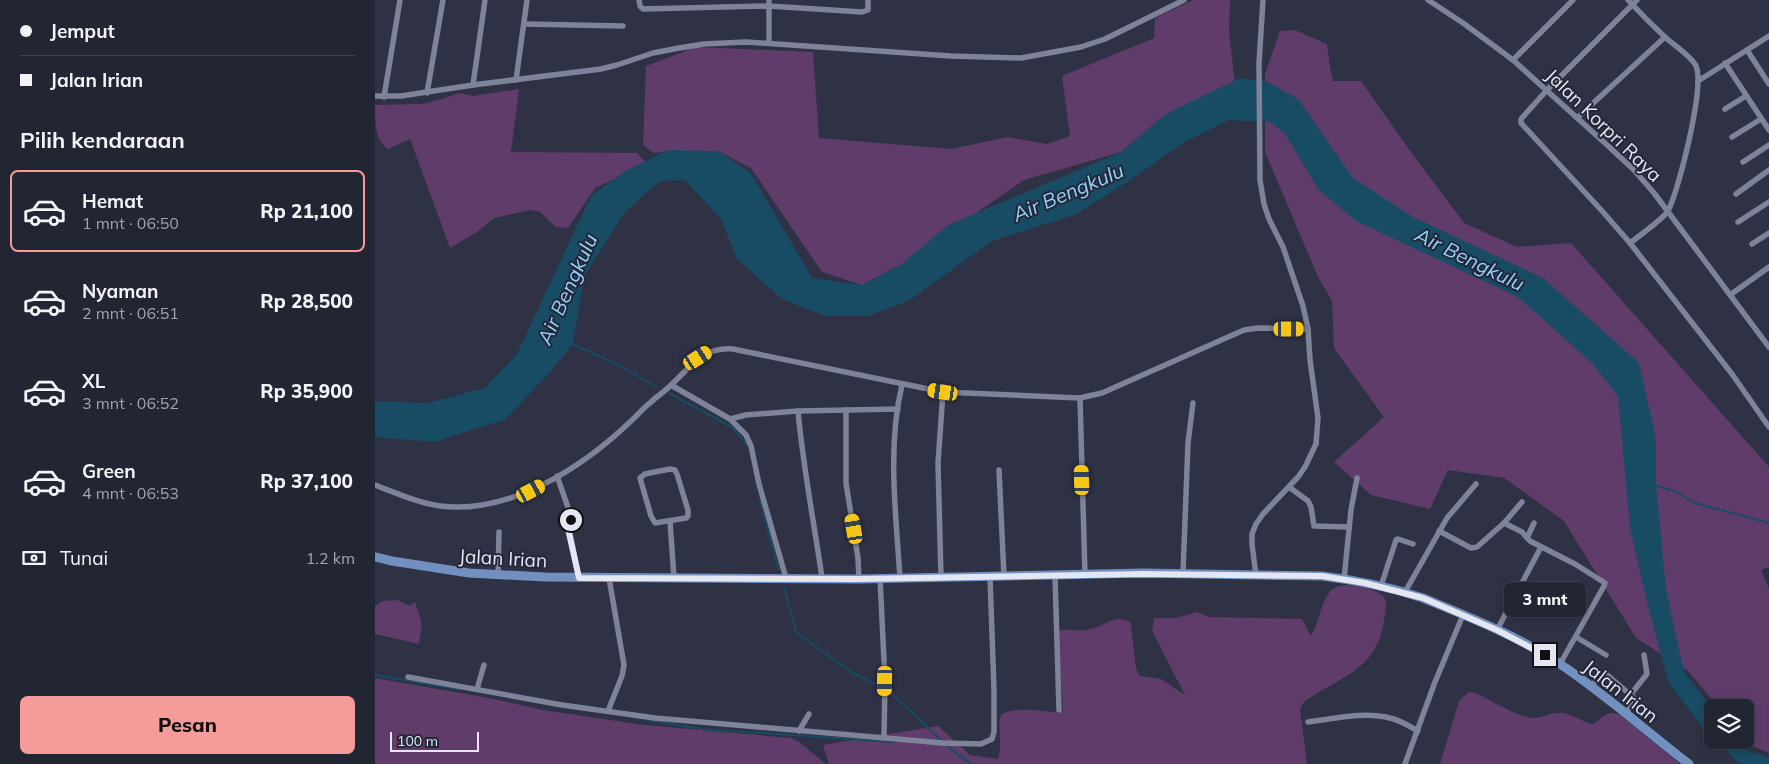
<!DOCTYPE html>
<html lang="id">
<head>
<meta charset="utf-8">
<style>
	:root { --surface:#222633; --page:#2e323f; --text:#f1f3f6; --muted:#a2a5ac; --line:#3f434e; --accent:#f59b99 }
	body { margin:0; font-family:Mulish,sans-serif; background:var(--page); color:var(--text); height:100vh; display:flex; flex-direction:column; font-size:19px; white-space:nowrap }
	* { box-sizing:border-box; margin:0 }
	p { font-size:16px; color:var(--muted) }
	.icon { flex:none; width:28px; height:28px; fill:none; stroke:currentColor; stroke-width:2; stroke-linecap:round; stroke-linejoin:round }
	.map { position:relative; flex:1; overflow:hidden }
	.sheet { display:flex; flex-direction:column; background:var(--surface); width:375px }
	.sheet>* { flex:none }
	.top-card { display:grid; align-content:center; height:110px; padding:0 20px; background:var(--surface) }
	.tools { position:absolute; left:1329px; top:699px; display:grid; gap:10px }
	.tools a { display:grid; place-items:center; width:50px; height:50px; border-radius:8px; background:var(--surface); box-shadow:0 2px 8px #0003,0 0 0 1px var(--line); font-size:25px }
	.scale { position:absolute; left:15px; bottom:12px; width:89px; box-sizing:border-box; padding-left:5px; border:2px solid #e4e6f2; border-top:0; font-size:14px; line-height:18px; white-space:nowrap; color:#e4e6f2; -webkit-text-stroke:4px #25283a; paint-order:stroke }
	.end { position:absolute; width:22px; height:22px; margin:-11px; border:6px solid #e4e6f2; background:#111; box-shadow:0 0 0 2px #111 }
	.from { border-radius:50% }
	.bubble { position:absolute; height:35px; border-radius:8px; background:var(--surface); box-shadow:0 2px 8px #0003,0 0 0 1px var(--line); font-size:16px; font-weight:800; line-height:35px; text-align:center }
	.car { position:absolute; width:15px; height:30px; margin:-15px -8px; border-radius:6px; box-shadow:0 0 4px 1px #0007; background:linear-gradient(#f5c518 24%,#345 0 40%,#f5c518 0 76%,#345 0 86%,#f5c518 0) }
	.top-card b { display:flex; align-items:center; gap:18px; height:48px; font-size:19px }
	.top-card b+b { border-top:1px solid var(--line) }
	.top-card i { width:12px; height:12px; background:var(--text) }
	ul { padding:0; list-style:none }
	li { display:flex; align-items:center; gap:15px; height:82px; margin:0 10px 8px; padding:0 10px; border:2px solid transparent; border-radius:8px }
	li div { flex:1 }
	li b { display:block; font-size:19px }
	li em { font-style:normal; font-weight:800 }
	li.current { border-color:var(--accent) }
	li>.icon { width:45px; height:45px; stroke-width:1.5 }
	h2 { padding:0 20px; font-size:22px; line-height:60px }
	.pay { display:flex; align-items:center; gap:12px; height:55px; padding:0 20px; font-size:19px }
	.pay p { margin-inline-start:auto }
	.button { display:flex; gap:10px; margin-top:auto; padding:10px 20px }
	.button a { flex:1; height:58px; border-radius:8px; background:var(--accent); color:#111; font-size:20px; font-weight:800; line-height:58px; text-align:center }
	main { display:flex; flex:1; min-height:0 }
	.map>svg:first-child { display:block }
	.green { fill:#603c6a }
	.water { fill:#184b64 }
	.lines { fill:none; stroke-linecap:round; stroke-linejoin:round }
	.stream { stroke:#184b64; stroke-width:2 }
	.minor { stroke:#7f8399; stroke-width:5.5 }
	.primary { stroke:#7190bf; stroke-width:9 }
	.route { stroke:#e4e6f2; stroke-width:6 }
	.labels { text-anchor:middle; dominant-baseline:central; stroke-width:4; stroke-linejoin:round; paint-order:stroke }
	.street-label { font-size:19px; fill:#e4e6f2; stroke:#25283a }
	.water-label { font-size:20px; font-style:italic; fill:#92d4fb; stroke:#25283a }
</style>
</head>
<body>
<main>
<section class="sheet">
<div class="top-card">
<b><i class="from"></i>Jemput</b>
<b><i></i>Jalan Irian</b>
</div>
<h2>Pilih kendaraan</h2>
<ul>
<li class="current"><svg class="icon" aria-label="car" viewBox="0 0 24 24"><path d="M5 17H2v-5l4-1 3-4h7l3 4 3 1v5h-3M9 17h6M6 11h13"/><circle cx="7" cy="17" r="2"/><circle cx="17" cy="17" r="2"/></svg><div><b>Hemat</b><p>1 mnt · 06:50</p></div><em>Rp 21,100</em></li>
<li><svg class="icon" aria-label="car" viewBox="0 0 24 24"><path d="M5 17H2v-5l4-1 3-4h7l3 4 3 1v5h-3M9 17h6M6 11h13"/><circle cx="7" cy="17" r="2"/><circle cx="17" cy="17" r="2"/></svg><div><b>Nyaman</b><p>2 mnt · 06:51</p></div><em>Rp 28,500</em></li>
<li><svg class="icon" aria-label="car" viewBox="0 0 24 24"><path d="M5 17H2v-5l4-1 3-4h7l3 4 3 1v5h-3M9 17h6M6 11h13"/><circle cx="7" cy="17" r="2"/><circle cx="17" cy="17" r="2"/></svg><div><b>XL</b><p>3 mnt · 06:52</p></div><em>Rp 35,900</em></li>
<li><svg class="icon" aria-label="car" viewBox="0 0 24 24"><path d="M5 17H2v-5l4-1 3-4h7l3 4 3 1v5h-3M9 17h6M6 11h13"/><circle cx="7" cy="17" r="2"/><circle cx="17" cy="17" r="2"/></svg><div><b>Green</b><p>4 mnt · 06:53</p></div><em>Rp 37,100</em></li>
</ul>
<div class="pay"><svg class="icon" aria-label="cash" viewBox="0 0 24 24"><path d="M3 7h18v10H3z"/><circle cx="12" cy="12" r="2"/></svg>Tunai<p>1.2 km</p></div>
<div class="button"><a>Pesan</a></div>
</section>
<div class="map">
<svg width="1394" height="764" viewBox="0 0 1394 764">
	<rect width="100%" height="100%" fill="#2e3244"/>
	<g class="green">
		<path d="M818,0H855L854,32L860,84L840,90L824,110L791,114L746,152L649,180L527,264L487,285L447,272L376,168L343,151H298L279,153L268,145L271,66L321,47L438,52L444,138L576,149L633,137L672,144L695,136L687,76L779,38L780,18Z"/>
		<path d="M920,30L952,44L955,67L958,81H986L1033,148L1089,223L1142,247L1196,243L1394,467V567L1386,570L1394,589V753L1377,746L1370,738V708L1344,707L1312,670L1261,638L1189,521L1129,478L1073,470L1055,509L996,495L959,462L1009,417L959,348L957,301L943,277L890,152V74L905,31Z"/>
		<path d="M144,89L136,152L262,153L272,164L220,188L193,228L181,227L165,212L155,210L119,218L102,232L75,248L35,139L13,149C0,138 0,124 0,105L47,104L67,99L84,93L98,96Z"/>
		<path d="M973,585C985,587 1011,589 1011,604C1011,609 1010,615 1009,620C1003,670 964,677 929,702L925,709L932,764H454L448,745L563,726L595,755L623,759C628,744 622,730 626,715C639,706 668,711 683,713L688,711L683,631C693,628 705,632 716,629C730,626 736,615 754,621L756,625L761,669L765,676L786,679L810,695L777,631L779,618H801L822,612L834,617L927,619L936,636C945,623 946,594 961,587C964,586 969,585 973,585Z"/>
		<path d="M23,600L34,606L40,602L47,624L44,644L0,634V606L8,601Z"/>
		<path d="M0,678L114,698L168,710L269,725L416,738L424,742L451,764H0Z"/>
		<path d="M1094,692L1100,693C1114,699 1144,718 1158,718C1169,718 1177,711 1188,713C1199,715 1207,722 1218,724C1230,717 1230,710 1245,715L1305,764H1065L1084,701Z"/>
	</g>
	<g class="water">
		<path d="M865,78L893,82L923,99L978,178L1038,217L1168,278L1264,363L1281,439V485L1291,590L1309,672L1337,708V736L1326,725L1294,683L1272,603L1255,527L1243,396L1217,363L1143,297L981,221L943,189L910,134L895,122L854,120L808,143L757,179L702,214L617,241L535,300L493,316H450L407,299L362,259L346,219L310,180L285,181L249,213L209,277L198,344L176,371L131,419L60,442L0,437V401L53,403L110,388L142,354L216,196L252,170L293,150L343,151L376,173L437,278L487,285L527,264L573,225L746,152L791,114Z"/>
		<path d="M1341,740H1364L1374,751L1394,758V764H1365Z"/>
	</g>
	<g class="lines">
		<g class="stream">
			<path d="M198,344L243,365L282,387"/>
			<path d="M294,393L358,428L372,445"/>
			<path d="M1279,485L1299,491L1320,503L1394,523"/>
			<path d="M385,497L387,509"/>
			<path d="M388,513L404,570"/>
			<path d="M409,587L421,632L476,672L507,688"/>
			<path d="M0,675L82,689"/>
			<path d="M516,693L567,741"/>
			<path d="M256,717L326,729L520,742"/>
			<path d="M572,746L596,764"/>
		</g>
		<g class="minor">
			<path d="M264,0L265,6L268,9L394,6L487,12L493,10V0"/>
			<path d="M1053,0L1088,23L1138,60L1231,144L1259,170L1279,193L1394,347"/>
			<path d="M1253,0C1265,13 1278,26 1291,38C1299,45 1317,57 1321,66C1330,86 1304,190 1293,211C1288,219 1264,236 1255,243"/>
			<path d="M1262,0L1172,90L1146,119V123L1228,212L1255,243L1357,374L1394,427"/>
			<path d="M149,24L248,26"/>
			<path d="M394,42V0"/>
			<path d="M1372,50L1394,84"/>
			<path d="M1138,60L1198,0"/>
			<path d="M1350,63L1394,130"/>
			<path d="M141,80L152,0"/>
			<path d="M1323,81L1394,36"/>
			<path d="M98,85L110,0"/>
			<path d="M52,93L68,0"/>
			<path d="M0,96H26L98,85L226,69L242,65L278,53L304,48L329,44L371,42L576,56L646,58L706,47L730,39L809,0"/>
			<path d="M9,97L25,0"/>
			<path d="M1350,109L1371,96"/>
			<path d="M1202,118L1290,37"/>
			<path d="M1357,137L1386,119"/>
			<path d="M1368,162L1394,145"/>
			<path d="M1361,194L1394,170"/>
			<path d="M1363,222L1394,202"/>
			<path d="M1377,244L1394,233"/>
			<path d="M1355,295L1394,267"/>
			<path d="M296,385L355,419L371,435L376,446L384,484L411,578"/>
			<path d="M705,398L710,575"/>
			<path d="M471,410V483L483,558L484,579"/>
			<path d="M423,411C428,467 439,522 447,578"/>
			<path d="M355,419L371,415L423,411L523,409"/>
			<path d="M295,469L300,470L302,474L313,510V516L311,518L280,523L276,516L265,478L270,474Z"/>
			<path d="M624,470L629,576"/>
			<path d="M182,476L196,516L193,524L204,578"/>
			<path d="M0,485C21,493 43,503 65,506C135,515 208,467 256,421C263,415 268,408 275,403C281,397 289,392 295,386C316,367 326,347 358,349L568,392L705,398L727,393L869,330L883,328L933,329"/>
			<path d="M914,487L933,501L936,507L939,526L974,527"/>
			<path d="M295,521L299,578"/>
			<path d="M1129,523L1147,532L1155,541L1200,564L1230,583L1229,586L1185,664"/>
			<path d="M1064,531L1096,548L1102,547L1129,523L1147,502"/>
			<path d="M1152,538L1159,523"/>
			<path d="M808,573L813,443L818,403"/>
			<path d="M123,575L124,532"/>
			<path d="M680,575L684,710"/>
			<path d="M881,576L877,544V534L881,524L888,514L923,477L930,467L941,444L943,418L935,360L933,329L928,306L908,247L894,219L889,204L885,180L884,63L888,0"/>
			<path d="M566,577L563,463L568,392"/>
			<path d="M505,578L510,681L509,738"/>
			<path d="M525,578C521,514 512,447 527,385"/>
			<path d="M969,579L976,510L982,478"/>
			<path d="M1006,586L1021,540L1023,539L1038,544"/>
			<path d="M1030,592L1072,518L1101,484"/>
			<path d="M1122,630L1166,547"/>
			<path d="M1201,637L1231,655"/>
			<path d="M33,677L187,705L280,718L568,743L606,744L617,739L619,732V690L615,577"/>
			<path d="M1216,687L1226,674H1231L1258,697V703L1250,714"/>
			<path d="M102,689L109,665"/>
			<path d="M1256,694L1272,674L1269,655"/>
			<path d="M233,711L247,676L249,665L234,578"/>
			<path d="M933,722C958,719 989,711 1015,718C1025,720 1034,726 1043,731"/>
			<path d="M424,731L434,714"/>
			<path d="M1030,764L1060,682L1088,615"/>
		</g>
		<path class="primary" d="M0,557L17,561L94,573L170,577L484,579L768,573L947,576C981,580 1015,587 1048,598C1094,617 1143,636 1185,664C1230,694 1271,731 1314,764"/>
	</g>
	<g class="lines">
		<path class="route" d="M196,520L192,524L204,578L484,579L768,574L947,576L990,583L1048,598L1122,630L1170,655"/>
	</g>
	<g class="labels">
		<g class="street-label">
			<text transform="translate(1229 125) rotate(44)">Jalan Korpri Raya</text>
			<text transform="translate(128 558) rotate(3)">Jalan Irian</text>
			<text transform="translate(1246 691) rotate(38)">Jalan Irian</text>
		</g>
		<g class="water-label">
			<text transform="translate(693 192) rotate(-23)">Air Bengkulu</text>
			<text transform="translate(1095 259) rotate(26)">Air Bengkulu</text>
			<text transform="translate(192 289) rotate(-66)">Air Bengkulu</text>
		</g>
	</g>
</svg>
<div class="tools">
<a><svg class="icon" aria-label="layers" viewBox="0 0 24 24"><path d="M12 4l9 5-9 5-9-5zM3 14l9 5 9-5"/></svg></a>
</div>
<div class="scale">100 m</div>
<i class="end from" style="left:196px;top:520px"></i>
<i class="end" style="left:1170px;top:655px"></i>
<div class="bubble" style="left:1129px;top:582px;width:82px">3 mnt</div>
<i class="car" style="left:914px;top:329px;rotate:90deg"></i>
<i class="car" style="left:323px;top:358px;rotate:58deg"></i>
<i class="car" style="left:568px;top:392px;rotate:279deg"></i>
<i class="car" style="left:707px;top:480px;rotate:358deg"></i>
<i class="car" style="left:156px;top:491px;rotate:62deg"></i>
<i class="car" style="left:479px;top:529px;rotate:350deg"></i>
<i class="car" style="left:510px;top:681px;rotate:181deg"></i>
</div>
</main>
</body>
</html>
